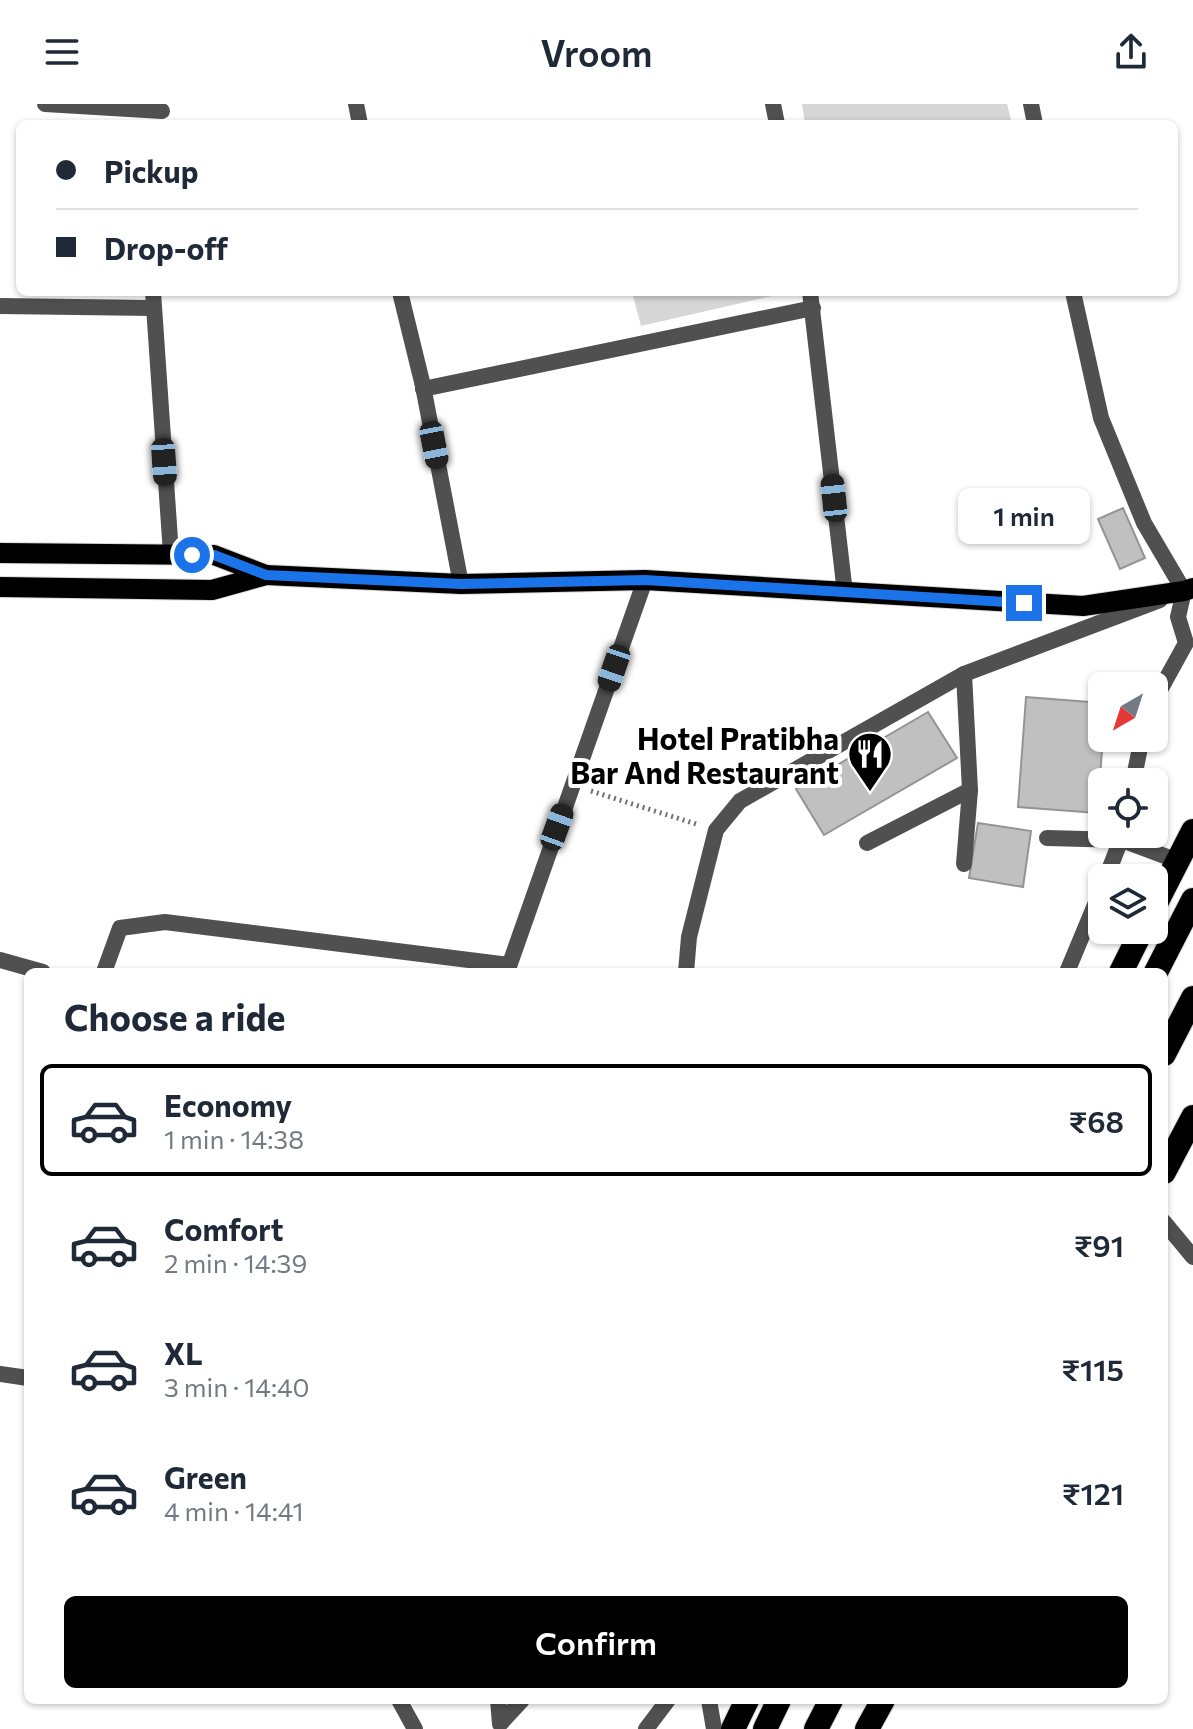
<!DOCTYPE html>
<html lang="en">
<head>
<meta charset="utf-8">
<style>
	:root { --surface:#fff; --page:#f2f2f3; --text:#1f2937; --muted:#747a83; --line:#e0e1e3; --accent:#000 }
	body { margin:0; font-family:Commissioner,sans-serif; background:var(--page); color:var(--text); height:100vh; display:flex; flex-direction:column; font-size:30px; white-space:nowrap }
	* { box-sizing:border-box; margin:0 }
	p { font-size:26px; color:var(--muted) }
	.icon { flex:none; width:44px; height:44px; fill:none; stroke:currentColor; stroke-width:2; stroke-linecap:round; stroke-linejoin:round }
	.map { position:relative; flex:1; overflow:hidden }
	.drawer { position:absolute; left:24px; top:864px; width:1144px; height:736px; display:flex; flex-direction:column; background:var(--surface); border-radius:12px; box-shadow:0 2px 6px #0004 }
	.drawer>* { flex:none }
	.top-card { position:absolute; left:16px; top:16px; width:1162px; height:176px; border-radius:12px; box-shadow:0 2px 6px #0004; display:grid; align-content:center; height:176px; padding:0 40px; background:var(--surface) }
	.needle { width:52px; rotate:219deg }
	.buttons { position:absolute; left:1088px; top:568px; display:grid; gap:16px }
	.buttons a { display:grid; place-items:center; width:80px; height:80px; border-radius:12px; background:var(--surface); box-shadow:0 2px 6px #0004; font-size:40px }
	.end { position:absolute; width:36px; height:36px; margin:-18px; border:10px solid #1a73e8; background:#fff; box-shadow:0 0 0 4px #fff }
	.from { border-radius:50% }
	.bubble { position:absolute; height:56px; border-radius:12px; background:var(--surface); box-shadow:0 2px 6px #0004; font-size:26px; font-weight:600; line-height:56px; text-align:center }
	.car { position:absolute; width:24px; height:48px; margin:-24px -12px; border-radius:10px; box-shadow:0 0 6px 2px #0007; background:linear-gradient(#222 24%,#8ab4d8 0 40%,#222 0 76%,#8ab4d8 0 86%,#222 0) }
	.top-card b { display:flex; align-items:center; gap:28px; height:76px; font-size:30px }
	.top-card b+b { border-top:2px solid var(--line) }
	.top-card i { width:20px; height:20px; background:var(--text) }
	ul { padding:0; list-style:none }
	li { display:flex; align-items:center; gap:24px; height:112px; margin:0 16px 12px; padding:0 24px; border:4px solid transparent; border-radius:12px }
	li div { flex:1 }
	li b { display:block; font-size:30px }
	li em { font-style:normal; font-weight:600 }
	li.on { border-color:var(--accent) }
	li>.icon { width:72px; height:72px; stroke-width:1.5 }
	h2 { padding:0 40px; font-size:36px; line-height:96px }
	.primary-button { display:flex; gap:16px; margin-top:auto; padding:16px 40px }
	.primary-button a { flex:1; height:92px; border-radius:12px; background:var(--accent); color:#fff; font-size:32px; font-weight:600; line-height:92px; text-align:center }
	header { display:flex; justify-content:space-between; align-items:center; height:104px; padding:0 40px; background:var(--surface); font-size:36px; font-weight:600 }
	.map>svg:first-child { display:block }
	.green { fill:#d7d7d7 }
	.building { fill:#c0c0c0; stroke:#949494; stroke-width:2 }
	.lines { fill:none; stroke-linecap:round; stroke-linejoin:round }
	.primary-casing { stroke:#dbdbdb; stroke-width:22 }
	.highway-casing { stroke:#dbdbdb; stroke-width:26 }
	.path { stroke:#727272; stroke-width:5; stroke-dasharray:2 4; stroke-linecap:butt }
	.lane { stroke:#505050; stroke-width:16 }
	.street { stroke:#505050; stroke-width:16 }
	.primary { stroke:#000; stroke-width:20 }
	.highway { stroke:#000; stroke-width:24 }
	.route { stroke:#1a73e8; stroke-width:10 }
	.labels { text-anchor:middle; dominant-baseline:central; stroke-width:8; stroke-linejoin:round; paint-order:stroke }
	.poi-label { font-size:30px; font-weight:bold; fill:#000; stroke:#fff; text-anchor:end }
</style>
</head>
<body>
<header><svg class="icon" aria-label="menu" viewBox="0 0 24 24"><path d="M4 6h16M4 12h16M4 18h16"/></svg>Vroom<svg class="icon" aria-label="share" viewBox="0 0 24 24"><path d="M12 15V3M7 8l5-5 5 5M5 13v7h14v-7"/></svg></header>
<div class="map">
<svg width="1193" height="1625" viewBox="0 0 1193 1625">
	<rect width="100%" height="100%" fill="#fff"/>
	<g class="green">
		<path d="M802,0H1007L1012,20H805Z"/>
		<path d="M632,188H785V189L641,222Z"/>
	</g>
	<g class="building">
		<path d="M1123,404L1145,454L1120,465L1098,415Z"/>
		<path d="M1026,593L1102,599L1103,634L1097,709L1018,703Z"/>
		<path d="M928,608L957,654L824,731L796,685Z"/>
		<path d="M978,719L1031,727L1023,783L969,774Z"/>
	</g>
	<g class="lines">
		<g class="primary-casing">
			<g id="primary">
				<path d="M0,449L214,451L266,471L461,480L645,476L1083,502L1184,487L1193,484"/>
				<path d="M0,483L212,486L266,471"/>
			</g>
		</g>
		<g class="highway-casing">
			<g id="highway">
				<path d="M1154,803L1193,727"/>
				<path d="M1121,868L1142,826"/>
				<path d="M1156,868L1193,796"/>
				<path d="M1164,950L1193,894"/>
				<path d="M1164,1068L1193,1013"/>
				<path d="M733,1625L747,1596"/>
				<path d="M765,1625L779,1596"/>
				<path d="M816,1625L831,1596"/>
				<path d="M867,1625L883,1596"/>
			</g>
		</g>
		<path class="path" d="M591,687L696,720"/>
		<g class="lane">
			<path d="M1047,734L1122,736"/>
			<path d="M867,739L970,686L964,570"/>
			<path d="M964,760L970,686"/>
			<path d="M498,1596L500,1620L522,1596"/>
		</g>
		<g class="street">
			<path d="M45,0L162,7"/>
			<path d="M356,0L360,20"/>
			<path d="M773,0L777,20"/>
			<path d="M1031,0L1035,20"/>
			<path d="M153,188L171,450"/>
			<path d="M400,188L423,282L461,480"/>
			<path d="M810,188L845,489"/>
			<path d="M1073,188L1101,314L1144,419L1184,487L1178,513L1186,539L1154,597"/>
			<path d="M0,202L152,204"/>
			<path d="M423,285L813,204"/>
			<path d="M1133,678L1142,634"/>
			<path d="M1122,736L1178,757"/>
			<path d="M1106,774L1123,730"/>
			<path d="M0,856L43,868"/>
			<path d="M104,868L120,824L165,818L509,861"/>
			<path d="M507,868L645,476"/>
			<path d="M686,868L689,833L716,726L740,697L964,570L1160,496"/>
			<path d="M1067,868L1102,784"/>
			<path d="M1164,1118L1193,1153"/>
			<path d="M0,1270L28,1274"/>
			<path d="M399,1596L415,1625"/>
			<path d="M709,1596L714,1625"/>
			<path d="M646,1625L668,1596"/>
		</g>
		<use href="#primary" class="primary"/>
		<use href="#highway" class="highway"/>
	</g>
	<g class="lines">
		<path class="route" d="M192,451H214L266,471L461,480L645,476L1024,499"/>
	</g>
	<defs>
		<g id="restaurant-pin" transform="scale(2.3)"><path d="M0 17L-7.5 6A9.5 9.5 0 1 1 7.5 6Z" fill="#000" stroke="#fff"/><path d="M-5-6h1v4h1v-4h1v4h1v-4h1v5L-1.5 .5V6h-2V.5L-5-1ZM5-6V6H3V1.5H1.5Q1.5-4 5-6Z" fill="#fff"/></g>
	</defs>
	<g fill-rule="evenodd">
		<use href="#restaurant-pin" x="870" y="650"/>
	</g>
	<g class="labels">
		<g class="poi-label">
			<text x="839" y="633">Hotel Pratibha<tspan x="839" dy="34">Bar And Restaurant</tspan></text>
		</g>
	</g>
</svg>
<div class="buttons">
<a><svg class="needle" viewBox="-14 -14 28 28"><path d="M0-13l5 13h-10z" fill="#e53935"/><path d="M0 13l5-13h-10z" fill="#747a83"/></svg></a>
<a><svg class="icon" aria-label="locate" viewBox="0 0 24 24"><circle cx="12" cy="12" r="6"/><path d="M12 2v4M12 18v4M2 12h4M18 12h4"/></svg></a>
<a><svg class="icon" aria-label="layers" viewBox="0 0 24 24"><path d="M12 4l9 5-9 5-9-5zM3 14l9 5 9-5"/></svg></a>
</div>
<i class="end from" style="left:192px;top:451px"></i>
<i class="end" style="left:1024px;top:499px"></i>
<div class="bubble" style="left:958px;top:384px;width:132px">1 min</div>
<i class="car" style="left:434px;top:341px;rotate:169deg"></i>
<i class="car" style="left:164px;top:358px;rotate:176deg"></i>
<i class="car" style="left:834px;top:394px;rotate:354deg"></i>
<i class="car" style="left:614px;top:564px;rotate:199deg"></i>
<i class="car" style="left:557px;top:723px;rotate:20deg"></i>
<div class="top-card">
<b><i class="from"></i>Pickup</b>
<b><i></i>Drop-off</b>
</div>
<section class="drawer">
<h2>Choose a ride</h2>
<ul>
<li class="on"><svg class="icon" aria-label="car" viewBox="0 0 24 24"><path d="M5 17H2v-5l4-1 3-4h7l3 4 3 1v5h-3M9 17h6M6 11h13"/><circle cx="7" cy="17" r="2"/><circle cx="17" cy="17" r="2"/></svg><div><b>Economy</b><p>1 min · 14:38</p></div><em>₹68</em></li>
<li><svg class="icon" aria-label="car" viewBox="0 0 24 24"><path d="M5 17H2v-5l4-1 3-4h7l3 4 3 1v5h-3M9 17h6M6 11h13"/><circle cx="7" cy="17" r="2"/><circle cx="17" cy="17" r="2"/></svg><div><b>Comfort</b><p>2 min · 14:39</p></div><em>₹91</em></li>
<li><svg class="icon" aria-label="car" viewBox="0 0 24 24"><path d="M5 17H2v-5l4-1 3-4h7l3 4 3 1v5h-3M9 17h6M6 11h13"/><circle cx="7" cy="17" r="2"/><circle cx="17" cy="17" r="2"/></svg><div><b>XL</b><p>3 min · 14:40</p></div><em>₹115</em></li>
<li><svg class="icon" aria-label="car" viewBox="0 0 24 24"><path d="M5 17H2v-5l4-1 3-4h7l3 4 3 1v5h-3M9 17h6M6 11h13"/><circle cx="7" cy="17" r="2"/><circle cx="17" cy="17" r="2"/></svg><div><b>Green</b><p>4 min · 14:41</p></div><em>₹121</em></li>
</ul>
<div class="primary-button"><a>Confirm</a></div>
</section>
</div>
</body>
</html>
